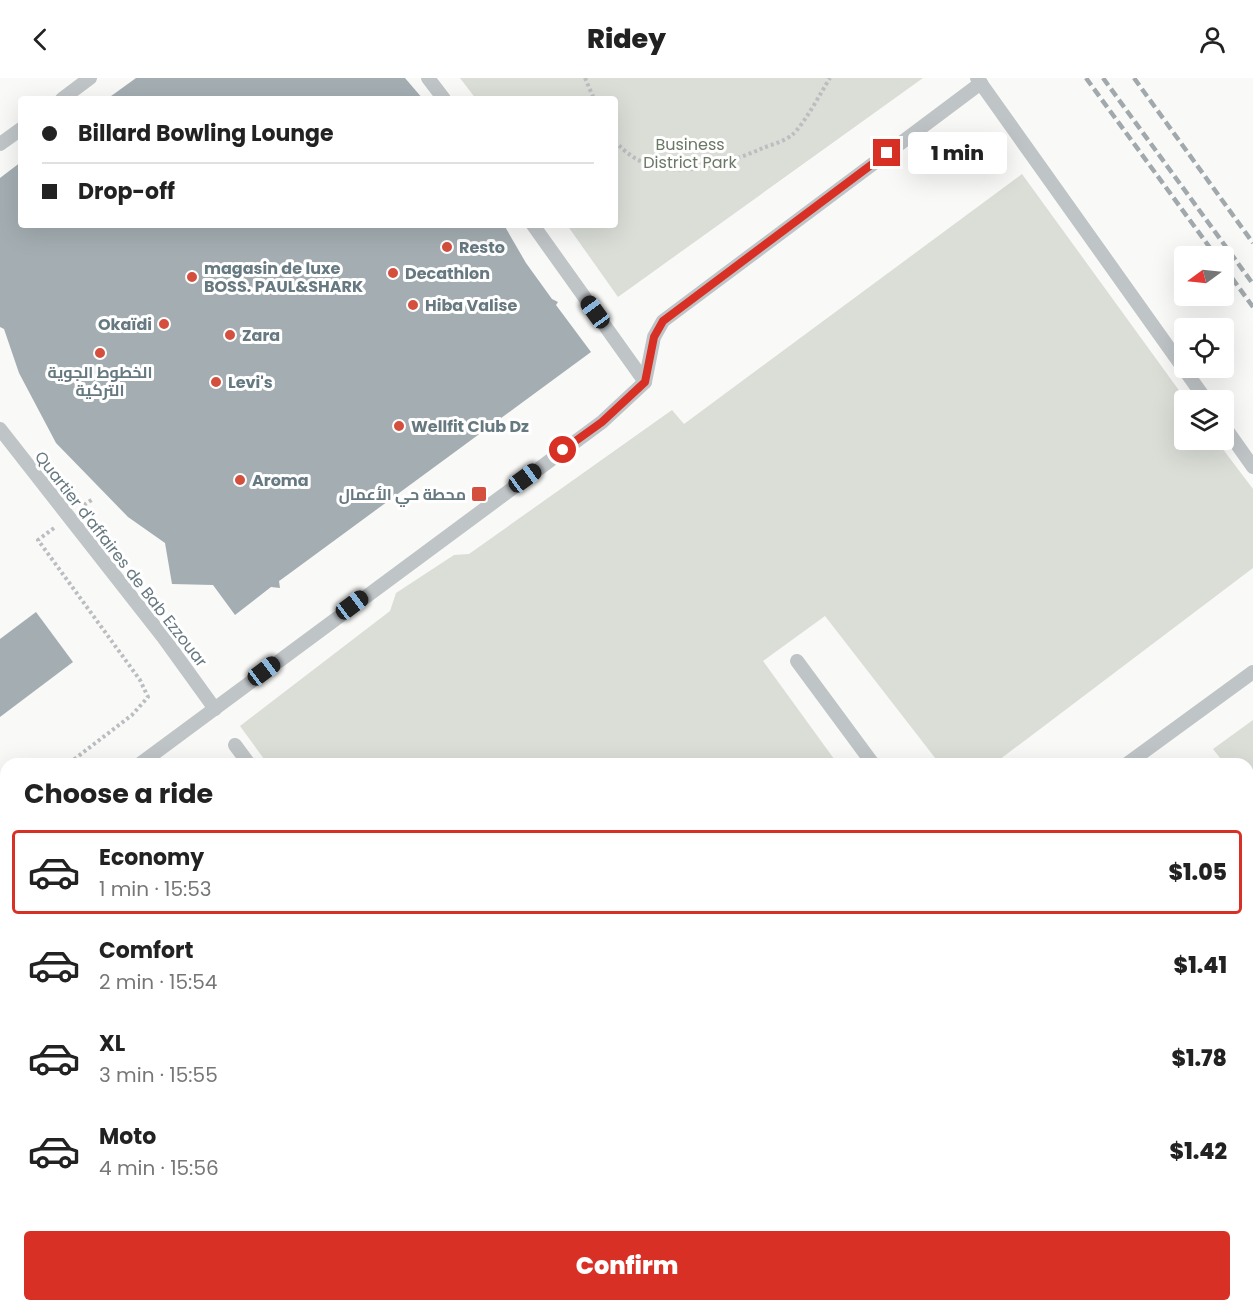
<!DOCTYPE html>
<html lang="en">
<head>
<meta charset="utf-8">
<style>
	:root { --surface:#fff; --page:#f6f6f6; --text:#222; --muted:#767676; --line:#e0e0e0; --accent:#d93025 }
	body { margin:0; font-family:Poppins,Cairo,sans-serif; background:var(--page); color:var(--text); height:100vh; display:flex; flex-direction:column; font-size:22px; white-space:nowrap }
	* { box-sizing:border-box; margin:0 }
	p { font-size:20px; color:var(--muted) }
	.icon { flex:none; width:33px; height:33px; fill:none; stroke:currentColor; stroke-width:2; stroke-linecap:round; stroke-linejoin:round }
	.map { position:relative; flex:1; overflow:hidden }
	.panel { position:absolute; left:0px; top:680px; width:1254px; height:554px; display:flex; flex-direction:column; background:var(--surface); border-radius:18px 18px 0 0; box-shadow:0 6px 24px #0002 }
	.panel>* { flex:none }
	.guide { position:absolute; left:18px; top:18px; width:600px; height:132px; border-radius:6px; box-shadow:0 6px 24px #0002; display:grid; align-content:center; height:132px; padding:0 24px; background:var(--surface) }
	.needle { width:39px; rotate:255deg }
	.buttons { position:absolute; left:1174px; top:168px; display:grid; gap:12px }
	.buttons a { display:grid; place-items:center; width:60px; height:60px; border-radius:6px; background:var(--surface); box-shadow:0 6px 24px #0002; font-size:30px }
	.end { position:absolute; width:27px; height:27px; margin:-14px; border:8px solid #d93025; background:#fff; box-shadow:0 0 0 3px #fff }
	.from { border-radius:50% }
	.bubble { position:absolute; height:42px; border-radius:6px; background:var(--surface); box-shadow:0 6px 24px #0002; font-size:20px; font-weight:800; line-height:42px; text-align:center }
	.car { position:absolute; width:18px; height:36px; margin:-18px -9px; border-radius:8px; box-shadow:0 0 4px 2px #0007; background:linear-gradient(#222 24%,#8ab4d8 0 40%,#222 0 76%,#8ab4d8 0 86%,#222 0) }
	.guide b { display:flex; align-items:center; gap:21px; height:57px; font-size:22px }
	.guide b+b { border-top:2px solid var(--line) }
	.guide i { width:15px; height:15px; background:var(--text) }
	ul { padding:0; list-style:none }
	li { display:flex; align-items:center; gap:18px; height:84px; margin:0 12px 9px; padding:0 12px; border:3px solid transparent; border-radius:6px }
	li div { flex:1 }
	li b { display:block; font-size:22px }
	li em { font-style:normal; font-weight:800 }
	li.selected { border-color:var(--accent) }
	li>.icon { width:54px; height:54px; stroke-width:1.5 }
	h2 { padding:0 24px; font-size:27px; line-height:72px }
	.cta { display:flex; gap:12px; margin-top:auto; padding:12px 24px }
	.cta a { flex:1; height:69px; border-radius:6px; background:var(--accent); color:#fff; font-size:24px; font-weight:800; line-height:69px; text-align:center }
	header { display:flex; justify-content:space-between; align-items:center; height:78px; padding:0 24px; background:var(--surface); font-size:27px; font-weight:800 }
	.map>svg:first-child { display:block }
	.green { fill:#daded7 }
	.building { fill:#a4aeb2 }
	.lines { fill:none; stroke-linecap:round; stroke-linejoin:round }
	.path { stroke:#babec0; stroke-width:4; stroke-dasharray:3 3; stroke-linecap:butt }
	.service { stroke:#bfc4c7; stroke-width:14 }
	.rail { stroke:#a1a9ad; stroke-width:4.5; stroke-dasharray:9 4.5; stroke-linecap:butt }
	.route { stroke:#d93025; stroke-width:8 }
	.poi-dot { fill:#d44f3d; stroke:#fff; stroke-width:2 }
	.labels { text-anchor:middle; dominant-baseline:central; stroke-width:6; stroke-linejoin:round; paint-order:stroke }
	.park-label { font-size:16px; fill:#6b7866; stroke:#fff }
	.poi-label { font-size:16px; font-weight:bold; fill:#667880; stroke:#fff; text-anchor:start }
	.street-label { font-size:16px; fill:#667880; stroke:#fff }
</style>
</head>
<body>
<header><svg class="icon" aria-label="back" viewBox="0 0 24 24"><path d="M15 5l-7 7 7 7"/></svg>Ridey<svg class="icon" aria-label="person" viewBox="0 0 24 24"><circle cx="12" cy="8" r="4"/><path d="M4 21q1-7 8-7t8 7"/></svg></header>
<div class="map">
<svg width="1253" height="1232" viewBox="0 0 1253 1232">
	<rect width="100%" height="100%" fill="#f9f9f8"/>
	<g class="green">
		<path d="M460,0H923L618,219L567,147H615V21H476Z"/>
		<path d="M1022,96L1186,322L1185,362H1216L1253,411V490L995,685H939L825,538L763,583L837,685H267L240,648L390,533L396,515L454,477L469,476L672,332L684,346Z"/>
		<path d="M1253,642V725L1248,718V686L1224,685L1213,671Z"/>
		<path d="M1253,954V1167L1248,1160V957Z"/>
		<path d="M689,1227H1228L1232,1232H693Z"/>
	</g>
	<g class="building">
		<path d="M136,0H405L423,21H107Z"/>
		<path d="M21,84V147H504L526,185L552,221L558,224L556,227L591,274L282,501L279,503L280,510L271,509L235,537L213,507L172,506L165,465L128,439L56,365L19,295L4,251L0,249V100Z"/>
		<path d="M36,534L73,584L0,639V561Z"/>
		<path d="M427,1227H527L523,1230L524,1232H431Z"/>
	</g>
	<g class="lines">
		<g class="path">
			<path d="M585,0L594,21"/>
			<path d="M615,63C653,108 715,91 763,70C771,67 785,63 792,57C804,47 821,14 830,0"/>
			<path d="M84,427L93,421"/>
			<path d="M54,450L38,462L140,602L148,619L132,637L68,686"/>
			<path d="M0,737L6,733"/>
		</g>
		<g class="service">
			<path d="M428,0L444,21"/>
			<path d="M977,0L1206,322"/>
			<path d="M62,21L90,0"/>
			<path d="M0,66L21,51"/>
			<path d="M533,147L645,304"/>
			<path d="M1224,348L1253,389"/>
			<path d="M0,351L163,559L215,631"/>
			<path d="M797,583L873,686"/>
			<path d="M235,667L249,686"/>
			<path d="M140,686L602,344L645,304L654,259L663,243L981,5"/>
			<path d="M1127,686L1253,594"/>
			<path d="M0,787L6,783"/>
			<path d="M1248,1197L1253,1204"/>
			<path d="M644,1227L647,1232"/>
		</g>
		<g class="rail">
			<path d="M1086,0L1216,178"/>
			<path d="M1103,0L1253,206"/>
			<path d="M1134,0L1253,165"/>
			<path d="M1224,189L1253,229"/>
		</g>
	</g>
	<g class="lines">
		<path class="route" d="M563,372L602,344L645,304L654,259L663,243L887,75"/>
	</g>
	<g class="poi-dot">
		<circle cx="447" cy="169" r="6"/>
		<circle cx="393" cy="195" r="6"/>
		<circle cx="192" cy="199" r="6"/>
		<circle cx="413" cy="227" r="6"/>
		<circle cx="164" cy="246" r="6"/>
		<circle cx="230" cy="257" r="6"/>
		<circle cx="100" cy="275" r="6"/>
		<circle cx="216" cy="304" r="6"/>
		<circle cx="399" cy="348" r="6"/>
		<circle cx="240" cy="402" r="6"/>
		<rect x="471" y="408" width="16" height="16" rx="3"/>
	</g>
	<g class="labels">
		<g class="park-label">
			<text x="690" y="66">Business<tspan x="690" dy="18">District Park</tspan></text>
		</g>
		<g class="poi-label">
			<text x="459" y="169">Resto</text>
			<text x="204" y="190">magasin de luxe<tspan x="204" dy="18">BOSS. PAUL&amp;SHARK</tspan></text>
			<text x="405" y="195">Decathlon</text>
			<text x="425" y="227">Hiba Valise</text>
			<text x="152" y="246" text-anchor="end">Okaïdi</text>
			<text x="242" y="257">Zara</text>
			<text x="100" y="294" text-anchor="middle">الخطوط الجوية<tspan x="100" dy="18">التركية</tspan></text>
			<text x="228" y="304">Levi's</text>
			<text x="411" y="348">Wellfit Club Dz</text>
			<text x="252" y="402">Aroma</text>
			<text x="466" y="416" text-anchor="end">محطة حي الأعمال</text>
		</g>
		<g class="street-label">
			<text transform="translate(121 481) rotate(52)">Quartier d'affaires de Bab Ezzouar</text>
		</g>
	</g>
</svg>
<div class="buttons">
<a><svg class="needle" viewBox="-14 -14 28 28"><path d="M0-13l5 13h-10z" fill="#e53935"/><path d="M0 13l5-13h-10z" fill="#767676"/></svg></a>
<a><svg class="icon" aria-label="locate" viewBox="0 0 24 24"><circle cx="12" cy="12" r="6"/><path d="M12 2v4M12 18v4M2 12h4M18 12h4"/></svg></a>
<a><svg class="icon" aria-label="layers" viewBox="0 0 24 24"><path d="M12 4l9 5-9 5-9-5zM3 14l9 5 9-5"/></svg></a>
</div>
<i class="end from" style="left:563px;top:372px"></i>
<i class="end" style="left:887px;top:75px"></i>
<div class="bubble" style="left:908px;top:54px;width:99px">1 min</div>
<i class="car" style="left:595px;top:234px;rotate:324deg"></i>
<i class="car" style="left:525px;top:400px;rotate:54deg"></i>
<i class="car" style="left:352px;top:527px;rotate:53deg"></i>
<i class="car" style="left:264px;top:593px;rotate:53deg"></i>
<div class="guide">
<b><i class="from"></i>Billard Bowling Lounge</b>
<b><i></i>Drop-off</b>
</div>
<section class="panel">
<h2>Choose a ride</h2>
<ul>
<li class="selected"><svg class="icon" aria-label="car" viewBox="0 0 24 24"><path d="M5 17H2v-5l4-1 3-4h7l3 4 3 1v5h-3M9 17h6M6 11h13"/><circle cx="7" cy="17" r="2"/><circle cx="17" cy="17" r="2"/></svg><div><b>Economy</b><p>1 min · 15:53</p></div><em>$1.05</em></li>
<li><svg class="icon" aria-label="car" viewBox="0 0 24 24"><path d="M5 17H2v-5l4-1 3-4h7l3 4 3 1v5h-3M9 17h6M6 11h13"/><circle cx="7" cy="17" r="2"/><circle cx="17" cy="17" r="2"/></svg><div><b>Comfort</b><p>2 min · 15:54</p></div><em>$1.41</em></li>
<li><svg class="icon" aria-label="car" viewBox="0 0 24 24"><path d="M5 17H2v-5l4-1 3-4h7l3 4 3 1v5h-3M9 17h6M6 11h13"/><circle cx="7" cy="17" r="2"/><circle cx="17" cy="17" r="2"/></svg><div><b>XL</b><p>3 min · 15:55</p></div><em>$1.78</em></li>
<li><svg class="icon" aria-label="car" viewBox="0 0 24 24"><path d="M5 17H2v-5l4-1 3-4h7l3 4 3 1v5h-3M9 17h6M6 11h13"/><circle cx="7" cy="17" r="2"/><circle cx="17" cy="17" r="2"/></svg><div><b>Moto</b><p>4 min · 15:56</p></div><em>$1.42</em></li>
</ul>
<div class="cta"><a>Confirm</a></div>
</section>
</div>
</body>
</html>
